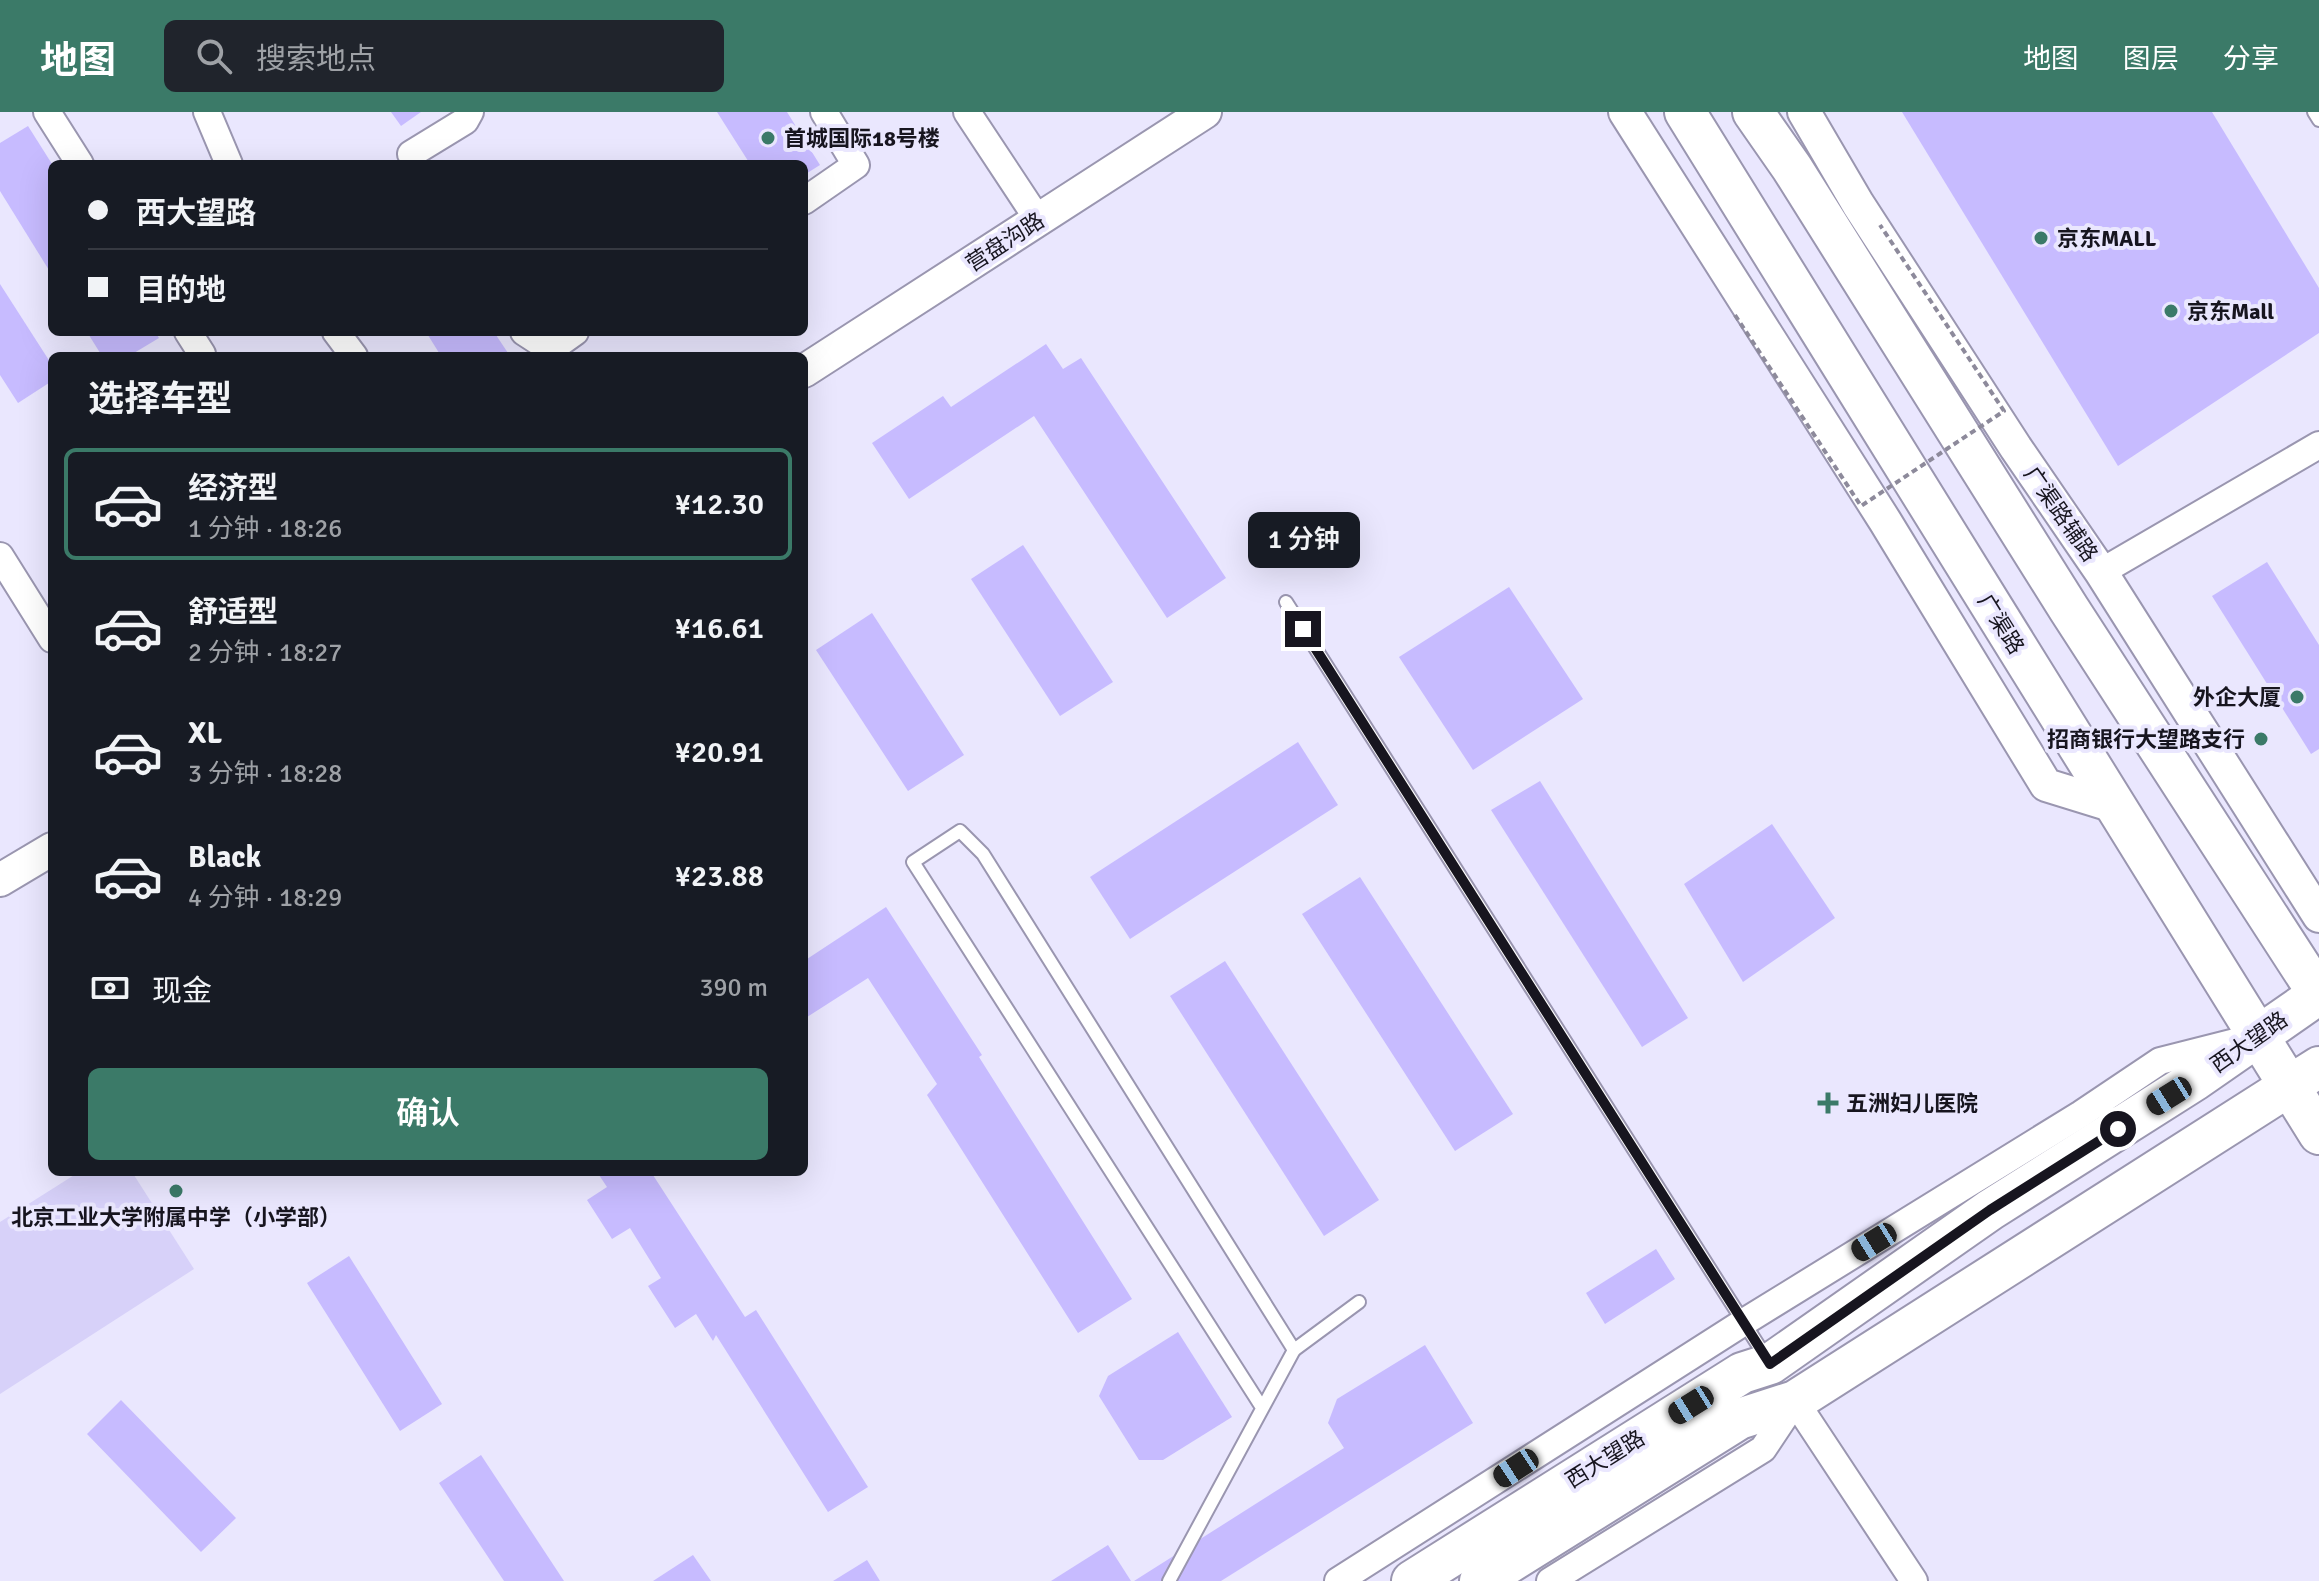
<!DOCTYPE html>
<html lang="zh">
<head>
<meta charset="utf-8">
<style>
	:root { --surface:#171b24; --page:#20242c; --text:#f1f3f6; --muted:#9ea1a6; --line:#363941; --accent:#3b7a68 }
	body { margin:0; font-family:Signika,"Noto Sans SC",sans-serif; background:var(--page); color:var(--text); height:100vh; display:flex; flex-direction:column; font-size:30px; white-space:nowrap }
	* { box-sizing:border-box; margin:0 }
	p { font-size:26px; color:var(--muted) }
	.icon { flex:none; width:44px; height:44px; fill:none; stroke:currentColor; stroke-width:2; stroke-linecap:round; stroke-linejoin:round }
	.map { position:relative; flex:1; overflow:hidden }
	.sheet { position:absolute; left:48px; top:240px; width:760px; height:824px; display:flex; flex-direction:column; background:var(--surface); border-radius:12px; box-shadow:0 8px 32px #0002 }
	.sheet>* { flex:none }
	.guide { position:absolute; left:48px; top:48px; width:760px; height:176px; border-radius:12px; box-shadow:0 8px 32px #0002; display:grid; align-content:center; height:176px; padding:0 40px; background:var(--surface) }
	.end { position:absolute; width:36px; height:36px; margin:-18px; border:10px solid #17151f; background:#fff; box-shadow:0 0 0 4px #fff }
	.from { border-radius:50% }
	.bubble { position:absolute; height:56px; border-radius:12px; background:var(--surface); box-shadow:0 8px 32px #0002; font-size:26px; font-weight:600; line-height:56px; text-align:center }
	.car { position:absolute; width:24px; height:48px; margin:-24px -12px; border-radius:10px; box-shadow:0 0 6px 2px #0007; background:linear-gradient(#222 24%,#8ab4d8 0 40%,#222 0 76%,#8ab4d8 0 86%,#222 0) }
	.guide b { display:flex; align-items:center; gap:28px; height:76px; font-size:30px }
	.guide b+b { border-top:2px solid var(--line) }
	.guide i { width:20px; height:20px; background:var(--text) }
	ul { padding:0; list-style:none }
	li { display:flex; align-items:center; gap:24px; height:112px; margin:0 16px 12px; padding:0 24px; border:4px solid transparent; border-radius:12px }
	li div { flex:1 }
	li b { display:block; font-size:30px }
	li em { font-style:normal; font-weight:600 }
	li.active { border-color:var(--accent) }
	li>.icon { width:72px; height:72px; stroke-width:1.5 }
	h2 { padding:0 40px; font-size:36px; line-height:96px }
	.pay { display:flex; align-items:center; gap:20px; height:88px; padding:0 40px; font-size:30px }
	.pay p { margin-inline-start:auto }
	.primary-button { display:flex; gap:16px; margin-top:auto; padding:16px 40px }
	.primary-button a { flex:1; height:92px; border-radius:12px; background:var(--accent); color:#fff; font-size:32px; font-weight:600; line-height:92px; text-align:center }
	header { display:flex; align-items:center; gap:48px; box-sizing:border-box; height:112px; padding:0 40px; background:var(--accent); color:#fff }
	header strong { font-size:38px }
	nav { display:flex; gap:44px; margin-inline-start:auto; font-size:28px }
	.search { width:560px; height:72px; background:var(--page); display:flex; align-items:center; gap:20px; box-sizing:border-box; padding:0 28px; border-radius:12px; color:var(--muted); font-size:30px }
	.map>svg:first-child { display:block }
	.green { fill:#d7d1f9 }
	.building { fill:#c7bbff }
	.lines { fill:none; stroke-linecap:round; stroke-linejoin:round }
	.service-casing { stroke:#9a96b0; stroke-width:16 }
	.minor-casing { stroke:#9a96b0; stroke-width:30 }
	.tertiary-casing { stroke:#9a96b0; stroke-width:36 }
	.primary-casing { stroke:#9a96b0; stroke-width:44 }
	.service { stroke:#fff; stroke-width:12 }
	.minor { stroke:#fff; stroke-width:26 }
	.tertiary { stroke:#fff; stroke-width:32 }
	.primary { stroke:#fff; stroke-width:40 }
	.path-bridge { stroke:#8d8a9b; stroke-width:4; stroke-dasharray:6 4; stroke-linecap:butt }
	.route { stroke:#17151f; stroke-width:10 }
	.poi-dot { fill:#3b7a68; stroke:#eae7fe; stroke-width:3 }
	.labels { text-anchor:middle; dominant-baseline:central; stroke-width:8; stroke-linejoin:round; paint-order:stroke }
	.poi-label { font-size:22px; font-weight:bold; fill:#17151f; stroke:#eae7fe; text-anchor:start }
	.street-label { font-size:22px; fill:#17151f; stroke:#eae7fe }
</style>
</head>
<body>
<header>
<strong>地图</strong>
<div class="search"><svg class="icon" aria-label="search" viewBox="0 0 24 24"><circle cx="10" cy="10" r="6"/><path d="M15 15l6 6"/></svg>搜索地点</div>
<nav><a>地图</a><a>图层</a><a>分享</a></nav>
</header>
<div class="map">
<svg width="2319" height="1469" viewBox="0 0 2319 1469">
	<rect width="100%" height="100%" fill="#eae7fe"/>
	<path class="green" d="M79,1060H132L194,1157L0,1282V1110Z"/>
	<g class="building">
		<path d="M391,0H421L401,14Z"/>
		<path d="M717,0H787L820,53L804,63V52H750Z"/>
		<path d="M1902,0H2212L2319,176V221L2118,354Z"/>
		<path d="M28,14L52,52V163L0,79V31Z"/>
		<path d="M0,172L52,253V269L18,291L0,263Z"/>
		<path d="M87,220H155L159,226L129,244H102Z"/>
		<path d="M426,220H494L510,244H441Z"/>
		<path d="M1046,232L1063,257L1081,246L1226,466L1167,506L1034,304L909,387L872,331L943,284L951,295Z"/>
		<path d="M1023,433L1113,570L1060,604L971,467Z"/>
		<path d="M2267,450L2319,533V637L2311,642L2212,484Z"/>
		<path d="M1509,475L1583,587L1473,658L1399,545Z"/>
		<path d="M872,501L964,643L908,679L816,538Z"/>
		<path d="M1298,630L1338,693L1130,827L1090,765Z"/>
		<path d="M1540,669L1688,906L1642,935L1491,698Z"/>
		<path d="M1772,712L1835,806L1743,870L1684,772Z"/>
		<path d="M1360,765L1513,1002L1455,1039L1302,802Z"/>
		<path d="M886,795L982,943L979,945L1132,1187L1078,1221L927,983L937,972L868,866L804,907V849Z"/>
		<path d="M1225,849L1379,1088L1324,1124L1170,884Z"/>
		<path d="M597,1060H651L745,1205L756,1198L868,1375L828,1400L716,1223L713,1229L696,1202L675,1216L648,1174L661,1166L630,1116L612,1127L587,1088L607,1075Z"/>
		<path d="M1656,1137L1675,1167L1605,1212L1586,1181Z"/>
		<path d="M349,1144L442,1292L400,1319L307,1171Z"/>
		<path d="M1178,1220L1232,1305L1163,1348H1139L1099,1284L1108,1264Z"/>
		<path d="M1425,1233L1473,1311L1221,1469H1134L1344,1336L1328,1311L1337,1287Z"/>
		<path d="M121,1288L236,1406L201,1440L87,1322Z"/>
		<path d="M481,1343L564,1469H504L439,1371Z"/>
		<path d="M1108,1433L1131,1469H1051Z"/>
		<path d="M693,1443L711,1469H653Z"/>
		<path d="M867,1448L880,1469H833Z"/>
	</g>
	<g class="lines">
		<g class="service-casing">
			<g id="service">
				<path d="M2314,0L2319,8"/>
				<path d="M1286,490L1767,1247"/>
				<path d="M1294,1238L1359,1190"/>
				<path d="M1169,1469L1294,1238L983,742L960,719L913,750L1261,1294"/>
			</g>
		</g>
		<g class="minor-casing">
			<g id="minor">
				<path d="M47,0L80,52"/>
				<path d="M207,0L229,52"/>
				<path d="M967,0L1039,109"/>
				<path d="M411,42L465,9L470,0"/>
				<path d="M804,89L856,53L824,0"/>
				<path d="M188,220L202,242L198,244"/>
				<path d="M336,220L354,244"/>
				<path d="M524,220L544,233L561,230L575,220"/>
				<path d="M0,444L52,527"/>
				<path d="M2101,460L2319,333"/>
				<path d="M1338,1469L1744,1210L2081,1002L2160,949L2235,930"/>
				<path d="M1550,1469L1763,1337L1795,1289L1914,1469"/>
			</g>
		</g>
		<g class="tertiary-casing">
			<g id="tertiary">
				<path d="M1625,0L1885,409L2046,673L2114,694"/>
				<path d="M1804,0L1858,92L2016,336L2101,460L2319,804"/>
				<path d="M804,259L1205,0"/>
				<path d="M0,768L52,737"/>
			</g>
		</g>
		<g class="primary-casing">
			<g id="primary">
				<path d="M1685,0L2319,1022"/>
				<path d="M1753,0L1792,56L2069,497L2319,883"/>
				<path d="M1412,1469L1742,1261L1770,1252L1990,1098L2195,968L2319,882"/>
				<path d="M1480,1469L1739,1307L1795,1289L2319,955"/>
			</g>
		</g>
		<use href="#service" class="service"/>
		<use href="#minor" class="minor"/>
		<use href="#tertiary" class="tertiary"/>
		<use href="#primary" class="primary"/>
		<path class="path-bridge" d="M1735,203L1861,394L2004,299L1880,113"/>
	</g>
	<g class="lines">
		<path class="route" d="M1303,517L1770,1252L1990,1098L2118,1017"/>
	</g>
	<g class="poi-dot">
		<circle cx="768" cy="26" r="8"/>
		<circle cx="2041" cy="126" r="8"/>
		<circle cx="2171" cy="199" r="8"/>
		<circle cx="2297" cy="585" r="8"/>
		<circle cx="2261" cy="627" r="8"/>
		<path d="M1824 979h8v8h8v8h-8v8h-8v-8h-8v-8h8z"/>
		<circle cx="176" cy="1079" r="8"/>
	</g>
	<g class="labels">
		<g class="poi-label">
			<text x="784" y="26">首城国际18号楼</text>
			<text x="2057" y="126">京东MALL</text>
			<text x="2187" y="199">京东Mall</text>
			<text x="2281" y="585" text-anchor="end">外企大厦</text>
			<text x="2245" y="627" text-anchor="end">招商银行大望路支行</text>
			<text x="1846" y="991">五洲妇儿医院</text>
			<text x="176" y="1105" text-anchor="middle">北京工业大学附属中学（小学部）</text>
		</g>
		<g class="street-label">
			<text transform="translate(1005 130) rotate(-33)">营盘沟路</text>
			<text transform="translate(2061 402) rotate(55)">广渠路辅路</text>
			<text transform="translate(2001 512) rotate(58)">广渠路</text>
			<text transform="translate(2249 930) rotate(-35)">西大望路</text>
			<text transform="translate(1605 1347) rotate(-32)">西大望路</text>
		</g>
	</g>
</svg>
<i class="end from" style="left:2118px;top:1017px"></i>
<i class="end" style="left:1303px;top:517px"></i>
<div class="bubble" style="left:1248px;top:400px;width:112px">1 分钟</div>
<i class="car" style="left:2169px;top:984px;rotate:238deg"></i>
<i class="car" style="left:1874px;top:1130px;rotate:238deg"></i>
<i class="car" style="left:1691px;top:1293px;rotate:238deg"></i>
<i class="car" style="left:1516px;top:1356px;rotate:237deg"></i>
<div class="guide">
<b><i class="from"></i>西大望路</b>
<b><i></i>目的地</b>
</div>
<section class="sheet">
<h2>选择车型</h2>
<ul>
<li class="active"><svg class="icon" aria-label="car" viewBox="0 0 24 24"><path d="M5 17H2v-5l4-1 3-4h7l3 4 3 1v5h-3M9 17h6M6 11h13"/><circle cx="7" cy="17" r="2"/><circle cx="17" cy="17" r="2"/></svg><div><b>经济型</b><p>1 分钟 · 18:26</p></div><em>¥12.30</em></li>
<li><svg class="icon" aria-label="car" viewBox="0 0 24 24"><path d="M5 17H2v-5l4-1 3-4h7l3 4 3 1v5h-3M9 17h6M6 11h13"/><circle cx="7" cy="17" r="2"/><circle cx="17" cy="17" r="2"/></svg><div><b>舒适型</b><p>2 分钟 · 18:27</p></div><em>¥16.61</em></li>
<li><svg class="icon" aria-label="car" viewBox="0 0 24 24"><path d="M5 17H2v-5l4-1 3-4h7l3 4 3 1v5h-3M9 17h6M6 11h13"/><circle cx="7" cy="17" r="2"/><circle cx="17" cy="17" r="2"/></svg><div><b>XL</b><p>3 分钟 · 18:28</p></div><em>¥20.91</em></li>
<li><svg class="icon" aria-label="car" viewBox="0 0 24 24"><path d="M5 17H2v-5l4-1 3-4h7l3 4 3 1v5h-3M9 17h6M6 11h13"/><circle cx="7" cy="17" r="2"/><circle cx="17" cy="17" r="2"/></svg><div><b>Black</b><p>4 分钟 · 18:29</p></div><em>¥23.88</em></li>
</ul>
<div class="pay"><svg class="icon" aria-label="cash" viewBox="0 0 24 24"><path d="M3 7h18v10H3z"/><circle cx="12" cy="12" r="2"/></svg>现金<p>390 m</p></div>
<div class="primary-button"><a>确认</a></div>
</section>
</div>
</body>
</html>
